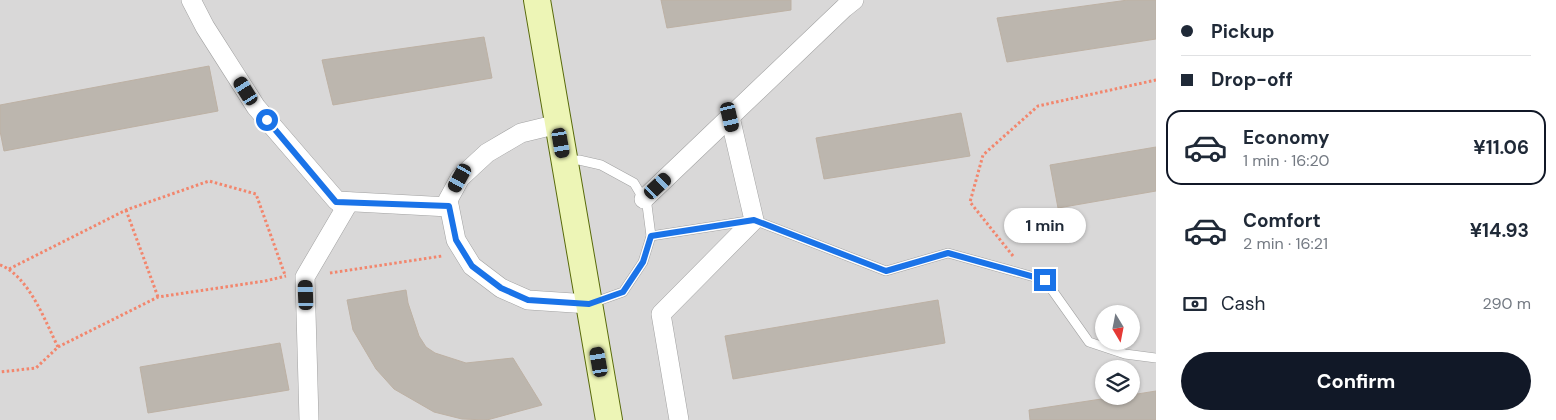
<!DOCTYPE html>
<html lang="en">
<head>
<meta charset="utf-8">
<style>
	:root { --surface:#fff; --page:#f6f6f7; --text:#1f2937; --muted:#747a83; --line:#e0e1e3; --accent:#111827 }
	body { margin:0; font-family:"DM Sans",sans-serif; background:var(--page); color:var(--text); height:100vh; display:flex; flex-direction:column; font-size:19px; white-space:nowrap }
	* { box-sizing:border-box; margin:0 }
	p { font-size:16px; color:var(--muted) }
	.icon { flex:none; width:28px; height:28px; fill:none; stroke:currentColor; stroke-width:2; stroke-linecap:round; stroke-linejoin:round }
	.map { position:relative; flex:1; overflow:hidden }
	.panel { display:flex; flex-direction:column; background:var(--surface); width:400px }
	.panel>* { flex:none }
	.banner { display:grid; align-content:center; height:110px; padding:0 25px; background:var(--surface) }
	.needle { width:32px; rotate:170deg }
	.tools { position:absolute; left:1095px; top:305px; display:grid; gap:10px }
	.tools a { display:grid; place-items:center; width:45px; height:45px; border-radius:50%; background:var(--surface); box-shadow:0 1px 4px #0004; font-size:25px }
	.end { position:absolute; width:22px; height:22px; margin:-11px; border:6px solid #1a73e8; background:#fff; box-shadow:0 0 0 2px #fff }
	.from { border-radius:50% }
	.bubble { position:absolute; height:35px; border-radius:18px; background:var(--surface); box-shadow:0 1px 4px #0004; font-size:16px; font-weight:700; line-height:35px; text-align:center }
	.car { position:absolute; width:15px; height:30px; margin:-15px -8px; border-radius:6px; box-shadow:0 0 4px 1px #0007; background:linear-gradient(#222 24%,#8ab4d8 0 40%,#222 0 76%,#8ab4d8 0 86%,#222 0) }
	.banner b { display:flex; align-items:center; gap:18px; height:48px; font-size:19px }
	.banner b+b { border-top:1px solid var(--line) }
	.banner i { width:12px; height:12px; background:var(--text) }
	ul { padding:0; list-style:none }
	li { display:flex; align-items:center; gap:15px; height:75px; margin:0 10px 8px; padding:0 15px; border:2px solid transparent; border-radius:15px }
	li div { flex:1 }
	li b { display:block; font-size:19px }
	li em { font-style:normal; font-weight:700 }
	li.on { border-color:var(--accent) }
	li>.icon { width:45px; height:45px; stroke-width:1.5 }
	.pay { display:flex; align-items:center; gap:12px; height:55px; padding:0 25px; font-size:19px }
	.pay p { margin-inline-start:auto }
	.button { display:flex; gap:10px; margin-top:auto; padding:10px 25px }
	.button a { flex:1; height:58px; border-radius:30px; background:var(--accent); color:#fff; font-size:20px; font-weight:700; line-height:58px; text-align:center }
	main { display:flex; flex:1; min-height:0 }
	.map>svg:first-child { display:block }
	.residential { fill:#d9d8d8; fill-rule:evenodd }
	.building { fill:#bcb6ae; stroke:#bdb1a4 }
	.lines { fill:none; stroke-linecap:round; stroke-linejoin:round }
	.lane-casing { stroke:#a2a2a2; stroke-width:10 }
	.street-casing { stroke:#a2a2a2; stroke-width:20 }
	.secondary-casing { stroke:#586a0a; stroke-width:28 }
	.path { stroke:#f2866d; stroke-width:3; stroke-dasharray:2.5 2.5; stroke-linecap:butt }
	.lane { stroke:#fff; stroke-width:9 }
	.street { stroke:#fff; stroke-width:19 }
	.secondary { stroke:#edf5b6; stroke-width:26 }
	.route { stroke:#1a73e8; stroke-width:6 }
</style>
</head>
<body>
<main>
<div class="map">
<svg width="1156" height="420" viewBox="0 0 1156 420">
	<rect width="100%" height="100%" fill="#eceae1"/>
	<path class="residential" d="M0,0H1156V420H0ZM1104,314H1131V341H1104ZM1104,369H1131V396H1104Z"/>
	<g class="building">
		<path d="M661,0H791V10L667,28Z"/>
		<path d="M1128,0H1156V39L1007,62L997,18Z"/>
		<path d="M484,37L492,78L333,105L322,60Z"/>
		<path d="M209,66L218,111L4,151L0,131V105Z"/>
		<path d="M961,113L970,156L824,179L816,138Z"/>
		<path d="M1156,147V191L1058,208L1050,165Z"/>
		<path d="M406,290L408,303L419,336L426,347L435,353L466,363L513,358L542,405L487,420L462,419L434,412L394,389L376,369L353,330L347,300Z"/>
		<path d="M938,300L945,343L733,379L725,336Z"/>
		<path d="M280,343L289,390L148,413L140,367Z"/>
		<path d="M1156,391V420H1030L1029,410L1121,396H1131V395Z"/>
	</g>
	<g class="lines">
		<g class="lane-casing">
			<g id="lane">
				<path d="M568,161L579,160L601,165L634,183L647,205L651,236L643,262L623,292L592,303"/>
				<path d="M651,236L754,220L886,271L948,253L1045,280L1089,342L1125,354L1156,358"/>
			</g>
		</g>
		<g class="street-casing">
			<g id="street">
				<path d="M191,0L205,27L256,107L337,201L449,207"/>
				<path d="M558,124L521,133L487,153L460,178L448,200L456,240L472,266L501,288L528,300L589,304"/>
				<path d="M644,199L844,8L854,0"/>
				<path d="M309,420L305,277L349,202"/>
				<path d="M679,420L661,314L754,220L730,117"/>
			</g>
		</g>
		<g class="secondary-casing">
			<path id="secondary" d="M537,0L609,420"/>
		</g>
		<g class="path">
			<path d="M126,210L158,297"/>
			<path d="M1013,256L970,202L983,155L1038,106L1156,80"/>
			<path d="M0,265C29,276 45,321 58,347L36,368L0,372"/>
			<path d="M9,269L126,210L209,181L256,194L285,275"/>
			<path d="M330,273L442,256"/>
			<path d="M58,347L158,297L265,281L286,276"/>
		</g>
		<use href="#lane" class="lane"/>
		<use href="#street" class="street"/>
		<use href="#secondary" class="secondary"/>
	</g>
	<g class="lines">
		<path class="route" d="M267,120L336,202L449,206L456,240L472,266L501,288L528,300L589,304L623,292L643,262L651,236L754,220L886,271L948,253L1045,280"/>
	</g>
</svg>
<div class="tools">
<a><svg class="needle" viewBox="-14 -14 28 28"><path d="M0-13l5 13h-10z" fill="#e53935"/><path d="M0 13l5-13h-10z" fill="#747a83"/></svg></a>
<a><svg class="icon" aria-label="layers" viewBox="0 0 24 24"><path d="M12 4l9 5-9 5-9-5zM3 14l9 5 9-5"/></svg></a>
</div>
<i class="end from" style="left:267px;top:120px"></i>
<i class="end" style="left:1045px;top:280px"></i>
<div class="bubble" style="left:1004px;top:208px;width:82px">1 min</div>
<i class="car" style="left:246px;top:91px;rotate:328deg"></i>
<i class="car" style="left:730px;top:117px;rotate:167deg"></i>
<i class="car" style="left:561px;top:143px;rotate:170deg"></i>
<i class="car" style="left:460px;top:178px;rotate:209deg"></i>
<i class="car" style="left:658px;top:186px;rotate:47deg"></i>
<i class="car" style="left:306px;top:295px;rotate:358deg"></i>
<i class="car" style="left:599px;top:362px;rotate:350deg"></i>
</div>
<section class="panel">
<div class="banner">
<b><i class="from"></i>Pickup</b>
<b><i></i>Drop-off</b>
</div>
<ul>
<li class="on"><svg class="icon" aria-label="car" viewBox="0 0 24 24"><path d="M5 17H2v-5l4-1 3-4h7l3 4 3 1v5h-3M9 17h6M6 11h13"/><circle cx="7" cy="17" r="2"/><circle cx="17" cy="17" r="2"/></svg><div><b>Economy</b><p>1 min · 16:20</p></div><em>¥11.06</em></li>
<li><svg class="icon" aria-label="car" viewBox="0 0 24 24"><path d="M5 17H2v-5l4-1 3-4h7l3 4 3 1v5h-3M9 17h6M6 11h13"/><circle cx="7" cy="17" r="2"/><circle cx="17" cy="17" r="2"/></svg><div><b>Comfort</b><p>2 min · 16:21</p></div><em>¥14.93</em></li>
</ul>
<div class="pay"><svg class="icon" aria-label="cash" viewBox="0 0 24 24"><path d="M3 7h18v10H3z"/><circle cx="12" cy="12" r="2"/></svg>Cash<p>290 m</p></div>
<div class="button"><a>Confirm</a></div>
</section>
</main>
</body>
</html>
